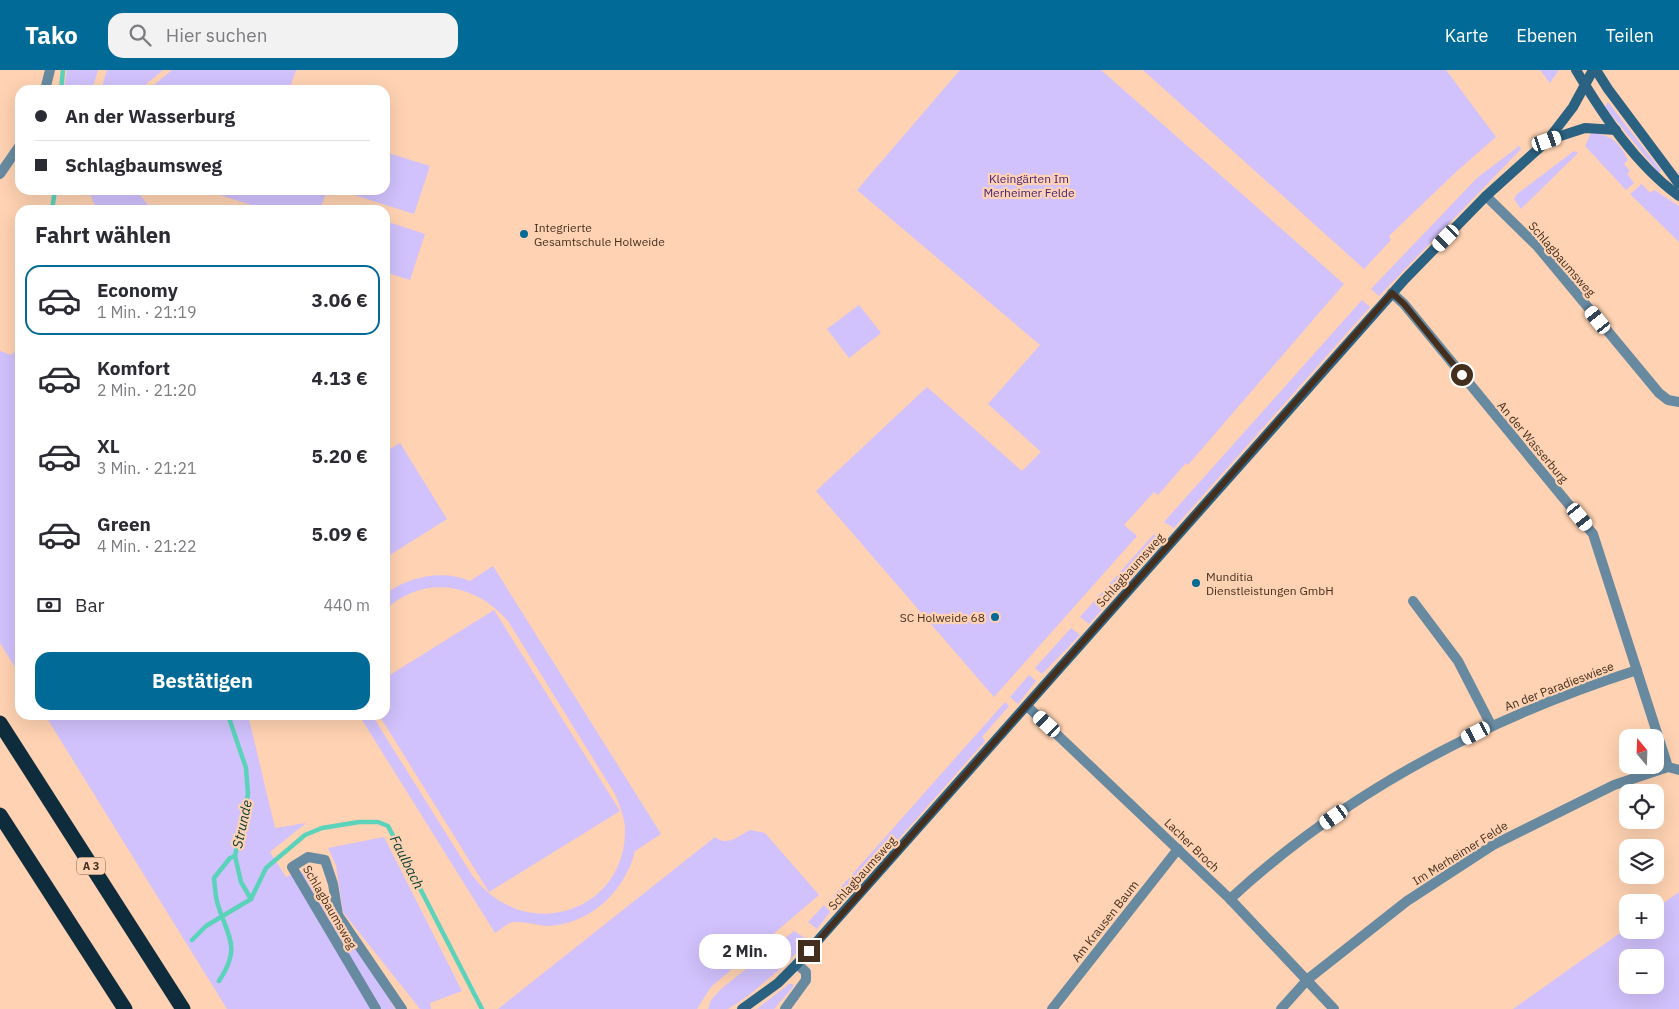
<!DOCTYPE html>
<html lang="de">
<head>
<meta charset="utf-8">
<style>
	:root { --surface:#fff; --page:#f2f2f3; --text:#2b2b33; --muted:#7c7c81; --line:#e1e1e2; --accent:#026a97 }
	body { margin:0; font-family:"IBM Plex Sans",sans-serif; background:var(--page); color:var(--text); height:100vh; display:flex; flex-direction:column; font-size:19px; white-space:nowrap }
	* { box-sizing:border-box; margin:0 }
	p { font-size:16px; color:var(--muted) }
	.icon { flex:none; width:28px; height:28px; fill:none; stroke:currentColor; stroke-width:2; stroke-linecap:round; stroke-linejoin:round }
	.map { position:relative; flex:1; overflow:hidden }
	.details { position:absolute; left:15px; top:135px; width:375px; height:515px; display:flex; flex-direction:column; background:var(--surface); border-radius:15px; box-shadow:0 5px 20px #0002 }
	.details>* { flex:none }
	.hud { position:absolute; left:15px; top:15px; width:375px; height:110px; border-radius:15px; box-shadow:0 5px 20px #0002; display:grid; align-content:center; height:110px; padding:0 20px; background:var(--surface) }
	.needle { width:32px; rotate:341deg }
	.tools { position:absolute; left:1619px; top:659px; display:grid; gap:10px }
	.tools a { display:grid; place-items:center; width:45px; height:45px; border-radius:10px; background:var(--surface); box-shadow:0 5px 20px #0002; font-size:25px }
	.end { position:absolute; width:22px; height:22px; margin:-11px; border:6px solid #442f1f; background:#fff; box-shadow:0 0 0 2px #fff }
	.from { border-radius:50% }
	.bubble { position:absolute; height:35px; border-radius:15px; background:var(--surface); box-shadow:0 5px 20px #0002; font-size:16px; font-weight:700; line-height:35px; text-align:center }
	.car { position:absolute; width:15px; height:30px; margin:-15px -8px; border-radius:6px; box-shadow:0 0 4px 1px #0007; background:linear-gradient(#fff 24%,#345 0 40%,#fff 0 76%,#345 0 86%,#fff 0) }
	.hud b { display:flex; align-items:center; gap:18px; height:48px; font-size:19px }
	.hud b+b { border-top:1px solid var(--line) }
	.hud i { width:12px; height:12px; background:var(--text) }
	ul { padding:0; list-style:none }
	li { display:flex; align-items:center; gap:15px; height:70px; margin:0 10px 8px; padding:0 10px; border:2px solid transparent; border-radius:15px }
	li div { flex:1 }
	li b { display:block; font-size:19px }
	li em { font-style:normal; font-weight:700 }
	li.current { border-color:var(--accent) }
	li>.icon { width:45px; height:45px; stroke-width:1.5 }
	h2 { padding:0 20px; font-size:22px; line-height:60px }
	.pay { display:flex; align-items:center; gap:12px; height:55px; padding:0 20px; font-size:19px }
	.pay p { margin-inline-start:auto }
	.button { display:flex; gap:10px; margin-top:auto; padding:10px 20px }
	.button a { flex:1; height:58px; border-radius:15px; background:var(--accent); color:#fff; font-size:20px; font-weight:700; line-height:58px; text-align:center }
	header { display:flex; align-items:center; gap:30px; box-sizing:border-box; height:70px; padding:0 25px; background:var(--accent); color:#fff }
	header strong { font-size:24px }
	nav { display:flex; gap:28px; margin-inline-start:auto; font-size:18px }
	.search { width:350px; height:45px; background:var(--page); display:flex; align-items:center; gap:12px; box-sizing:border-box; padding:0 18px; border-radius:15px; color:var(--muted); font-size:19px }
	.map>svg:first-child { display:block }
	.green { fill:#d1c1fc; fill-rule:evenodd }
	.lines { fill:none; stroke-linecap:round; stroke-linejoin:round }
	.stream { stroke:#5bd3ba; stroke-width:4.5 }
	.street { stroke:#688aa0; stroke-width:10 }
	.secondary { stroke:#2b6282; stroke-width:10 }
	.highway { stroke:#0f2c3c; stroke-width:15 }
	.route { stroke:#442f1f; stroke-width:6 }
	.poi-dot { fill:#026a97; stroke:#fed2b2; stroke-width:2 }
	.labels { text-anchor:middle; dominant-baseline:central; stroke-width:4.5; stroke-linejoin:round; paint-order:stroke }
	.shield { fill:#fed2b2; stroke:#7c604b; stroke-width:1 }
	.shield-label { font-size:11px; font-weight:bold; fill:#442f1f }
	.park-label { font-size:12px; fill:#45207a; stroke:#fed2b2 }
	.poi-label { font-size:12px; fill:#442f1f; stroke:#fed2b2; text-anchor:start }
	.street-label { font-size:12px; fill:#442f1f; stroke:#fed2b2 }
	.water-label { font-size:14px; font-style:italic; fill:#023c32; stroke:#fed2b2 }
</style>
</head>
<body>
<header>
<strong>Tako</strong>
<div class="search"><svg class="icon" aria-label="search" viewBox="0 0 24 24"><circle cx="10" cy="10" r="6"/><path d="M15 15l6 6"/></svg>Hier suchen</div>
<nav><a>Karte</a><a>Ebenen</a><a>Teilen</a></nav>
</header>
<div class="map">
<svg width="1679" height="939" viewBox="0 0 1679 939">
	<rect width="100%" height="100%" fill="#fed2b2"/>
	<g class="green">
		<path d="M67,0H98L92,20H64Z"/>
		<path d="M107,0H163L139,20H101Z"/>
		<path d="M172,0H296L289,20H148Z"/>
		<path d="M960,0H1101L1344,214L1188,395L1186,393L1158,425L1154,422L1124,455L1137,466L994,627L816,421L927,317L1022,401L1041,382L988,334L1040,275L857,120Z"/>
		<path d="M1143,0H1446L1496,67L1458,100L1389,166L1391,170L1364,199Z"/>
		<path d="M1540,0H1559L1550,13Z"/>
		<path d="M1608,32L1660,99L1661,101L1658,102L1605,37Z"/>
		<path d="M1591,63C1612,65 1619,72 1628,90L1624,94L1630,101L1627,104L1634,113L1626,120L1585,76Z"/>
		<path d="M1519,76L1521,79L1379,226L1371,219L1477,108Z"/>
		<path d="M1574,81L1578,83L1521,139L1514,129L1517,124Z"/>
		<path d="M385,82L430,96L414,144L354,125L356,120H385Z"/>
		<path d="M1642,114L1650,123L1654,120L1679,136V172L1630,124Z"/>
		<path d="M88,120H136L152,140H97Z"/>
		<path d="M204,120H327L320,140H267Z"/>
		<path d="M385,151L425,164L410,210L385,202Z"/>
		<path d="M1362,230L1370,237L1174,458L1164,452Z"/>
		<path d="M859,235L881,263L849,288L827,259Z"/>
		<path d="M20,277V605L0,573V281L11,285Z"/>
		<path d="M400,373L447,449L385,488V382Z"/>
		<path d="M1154,464L1160,474L1089,554L1080,547Z"/>
		<path d="M493,496L661,764L635,781C625,821 591,854 548,856C538,856 522,851 514,852C508,852 500,860 495,863L359,645H372L472,805C524,876 628,843 625,757C624,745 619,734 615,724L508,551C475,513 424,504 385,540V524C408,507 443,499 470,511Z"/>
		<path d="M494,540L620,741L489,822L379,645H385V608Z"/>
		<path d="M1071,558L1080,565L1042,604L1035,598Z"/>
		<path d="M1029,605L1036,611L1018,634L1010,627Z"/>
		<path d="M1005,632L1009,636L982,667L985,671L865,807L840,831L833,826Z"/>
		<path d="M45,645H248L275,758L306,753L270,782L286,807L306,799L351,866L395,939H227Z"/>
		<path d="M750,760L765,763L819,825L711,917L697,939H498L715,767C726,777 739,766 750,760Z"/>
		<path d="M384,767L462,921L430,933L431,939H420L343,842L336,795L328,778Z"/>
		<path d="M1679,822V939H1513L1627,858L1655,860V839ZM1628,888H1655V915H1628Z"/>
		<path d="M824,835L830,842L817,859L808,852Z"/>
		<path d="M794,861L808,870L787,893L749,925L728,939H708L711,930L721,919Z"/>
		<path d="M789,914H793V917L774,939H757Z"/>
	</g>
	<g class="lines">
		<g class="stream">
			<path d="M61,20L63,0"/>
			<path d="M52,140L55,120"/>
			<path d="M235,786L241,812L251,829"/>
			<path d="M192,870L206,856L251,829L266,798L305,765L322,758L359,752H378L388,756L482,939"/>
			<path d="M219,911C241,878 229,869 218,835C215,826 215,816 214,808L230,788L235,786L248,724L246,698L228,645"/>
		</g>
		<g class="street">
			<path d="M45,20L50,0"/>
			<path d="M0,104L20,75"/>
			<path d="M1486,126L1538,177L1659,323L1668,330L1679,332"/>
			<path d="M1392,223L1404,234L1593,464L1668,697"/>
			<path d="M1413,531L1458,591L1491,655"/>
			<path d="M1027,636L1230,829L1334,939"/>
			<path d="M1230,829C1346,722 1488,648 1637,600"/>
			<path d="M376,939L292,797L308,787L325,790L333,814L338,845L402,939"/>
			<path d="M785,939L806,910V902L797,894"/>
			<path d="M1052,939L1178,779"/>
			<path d="M1281,939L1308,909L1407,831L1493,775L1614,715L1668,697L1679,700"/>
		</g>
		<g class="secondary">
			<path d="M1576,0C1603,45 1636,95 1679,126"/>
			<path d="M1596,0L1608,19L1679,114"/>
			<path d="M1548,70L1585,58L1616,60"/>
			<path d="M742,939L778,913L797,894L1405,209L1486,126L1547,71L1573,37L1593,0"/>
		</g>
		<g class="highway">
			<path d="M0,653L183,939"/>
			<path d="M0,745L125,939"/>
		</g>
	</g>
	<g class="lines">
		<path class="route" d="M809,881L1392,223L1404,234L1462,305"/>
	</g>
	<g class="poi-dot">
		<circle cx="524" cy="164" r="5"/>
		<circle cx="1196" cy="513" r="5"/>
		<circle cx="995" cy="547" r="5"/>
	</g>
	<g class="labels">
		<rect class="shield" x="77" y="787.5" width="28" height="17" rx="4"/>
		<g class="shield-label">
			<text x="91" y="796">A 3</text>
		</g>
		<g class="park-label">
			<text x="1029" y="108">Kleingärten Im<tspan x="1029" dy="14">Merheimer Felde</tspan></text>
		</g>
		<g class="poi-label">
			<text x="534" y="157">Integrierte<tspan x="534" dy="14">Gesamtschule Holweide</tspan></text>
			<text x="1206" y="506">Munditia<tspan x="1206" dy="14">Dienstleistungen GmbH</tspan></text>
			<text x="985" y="547" text-anchor="end">SC Holweide 68</text>
		</g>
		<g class="street-label">
			<text transform="translate(1562 189) rotate(49)">Schlagbaumsweg</text>
			<text transform="translate(1533 372) rotate(50)">An der Wasserburg</text>
			<text transform="translate(1130 500) rotate(-48)">Schlagbaumsweg</text>
			<text transform="translate(1559 616) rotate(-21)">An der Paradieswiese</text>
			<text transform="translate(1192 775) rotate(44)">Lacher Broch</text>
			<text transform="translate(1460 783) rotate(-32)">Im Merheimer Felde</text>
			<text transform="translate(862 803) rotate(-48)">Schlagbaumsweg</text>
			<text transform="translate(330 837) rotate(60)">Schlagbaumsweg</text>
			<text transform="translate(1105 851) rotate(-52)">Am Krausen Baum</text>
		</g>
		<g class="water-label">
			<text transform="translate(242 754) rotate(-78)">Strunde</text>
			<text transform="translate(407 792) rotate(63)">Faulbach</text>
		</g>
	</g>
</svg>
<div class="tools">
<a><svg class="needle" viewBox="-14 -14 28 28"><path d="M0-13l5 13h-10z" fill="#e53935"/><path d="M0 13l5-13h-10z" fill="#7c7c81"/></svg></a>
<a><svg class="icon" aria-label="locate" viewBox="0 0 24 24"><circle cx="12" cy="12" r="6"/><path d="M12 2v4M12 18v4M2 12h4M18 12h4"/></svg></a>
<a><svg class="icon" aria-label="layers" viewBox="0 0 24 24"><path d="M12 4l9 5-9 5-9-5zM3 14l9 5 9-5"/></svg></a>
<a>+</a>
<a>−</a>
</div>
<i class="end from" style="left:1462px;top:305px"></i>
<i class="end" style="left:809px;top:881px"></i>
<div class="bubble" style="left:699px;top:864px;width:92px">2 Min.</div>
<i class="car" style="left:1547px;top:71px;rotate:71deg"></i>
<i class="car" style="left:1446px;top:168px;rotate:224deg"></i>
<i class="car" style="left:1598px;top:250px;rotate:321deg"></i>
<i class="car" style="left:1580px;top:447px;rotate:141deg"></i>
<i class="car" style="left:1047px;top:654px;rotate:313deg"></i>
<i class="car" style="left:1476px;top:663px;rotate:243deg"></i>
<i class="car" style="left:1334px;top:747px;rotate:235deg"></i>
<div class="hud">
<b><i class="from"></i>An der Wasserburg</b>
<b><i></i>Schlagbaumsweg</b>
</div>
<section class="details">
<h2>Fahrt wählen</h2>
<ul>
<li class="current"><svg class="icon" aria-label="car" viewBox="0 0 24 24"><path d="M5 17H2v-5l4-1 3-4h7l3 4 3 1v5h-3M9 17h6M6 11h13"/><circle cx="7" cy="17" r="2"/><circle cx="17" cy="17" r="2"/></svg><div><b>Economy</b><p>1 Min. · 21:19</p></div><em>3.06 €</em></li>
<li><svg class="icon" aria-label="car" viewBox="0 0 24 24"><path d="M5 17H2v-5l4-1 3-4h7l3 4 3 1v5h-3M9 17h6M6 11h13"/><circle cx="7" cy="17" r="2"/><circle cx="17" cy="17" r="2"/></svg><div><b>Komfort</b><p>2 Min. · 21:20</p></div><em>4.13 €</em></li>
<li><svg class="icon" aria-label="car" viewBox="0 0 24 24"><path d="M5 17H2v-5l4-1 3-4h7l3 4 3 1v5h-3M9 17h6M6 11h13"/><circle cx="7" cy="17" r="2"/><circle cx="17" cy="17" r="2"/></svg><div><b>XL</b><p>3 Min. · 21:21</p></div><em>5.20 €</em></li>
<li><svg class="icon" aria-label="car" viewBox="0 0 24 24"><path d="M5 17H2v-5l4-1 3-4h7l3 4 3 1v5h-3M9 17h6M6 11h13"/><circle cx="7" cy="17" r="2"/><circle cx="17" cy="17" r="2"/></svg><div><b>Green</b><p>4 Min. · 21:22</p></div><em>5.09 €</em></li>
</ul>
<div class="pay"><svg class="icon" aria-label="cash" viewBox="0 0 24 24"><path d="M3 7h18v10H3z"/><circle cx="12" cy="12" r="2"/></svg>Bar<p>440 m</p></div>
<div class="button"><a>Bestätigen</a></div>
</section>
</div>
</body>
</html>
